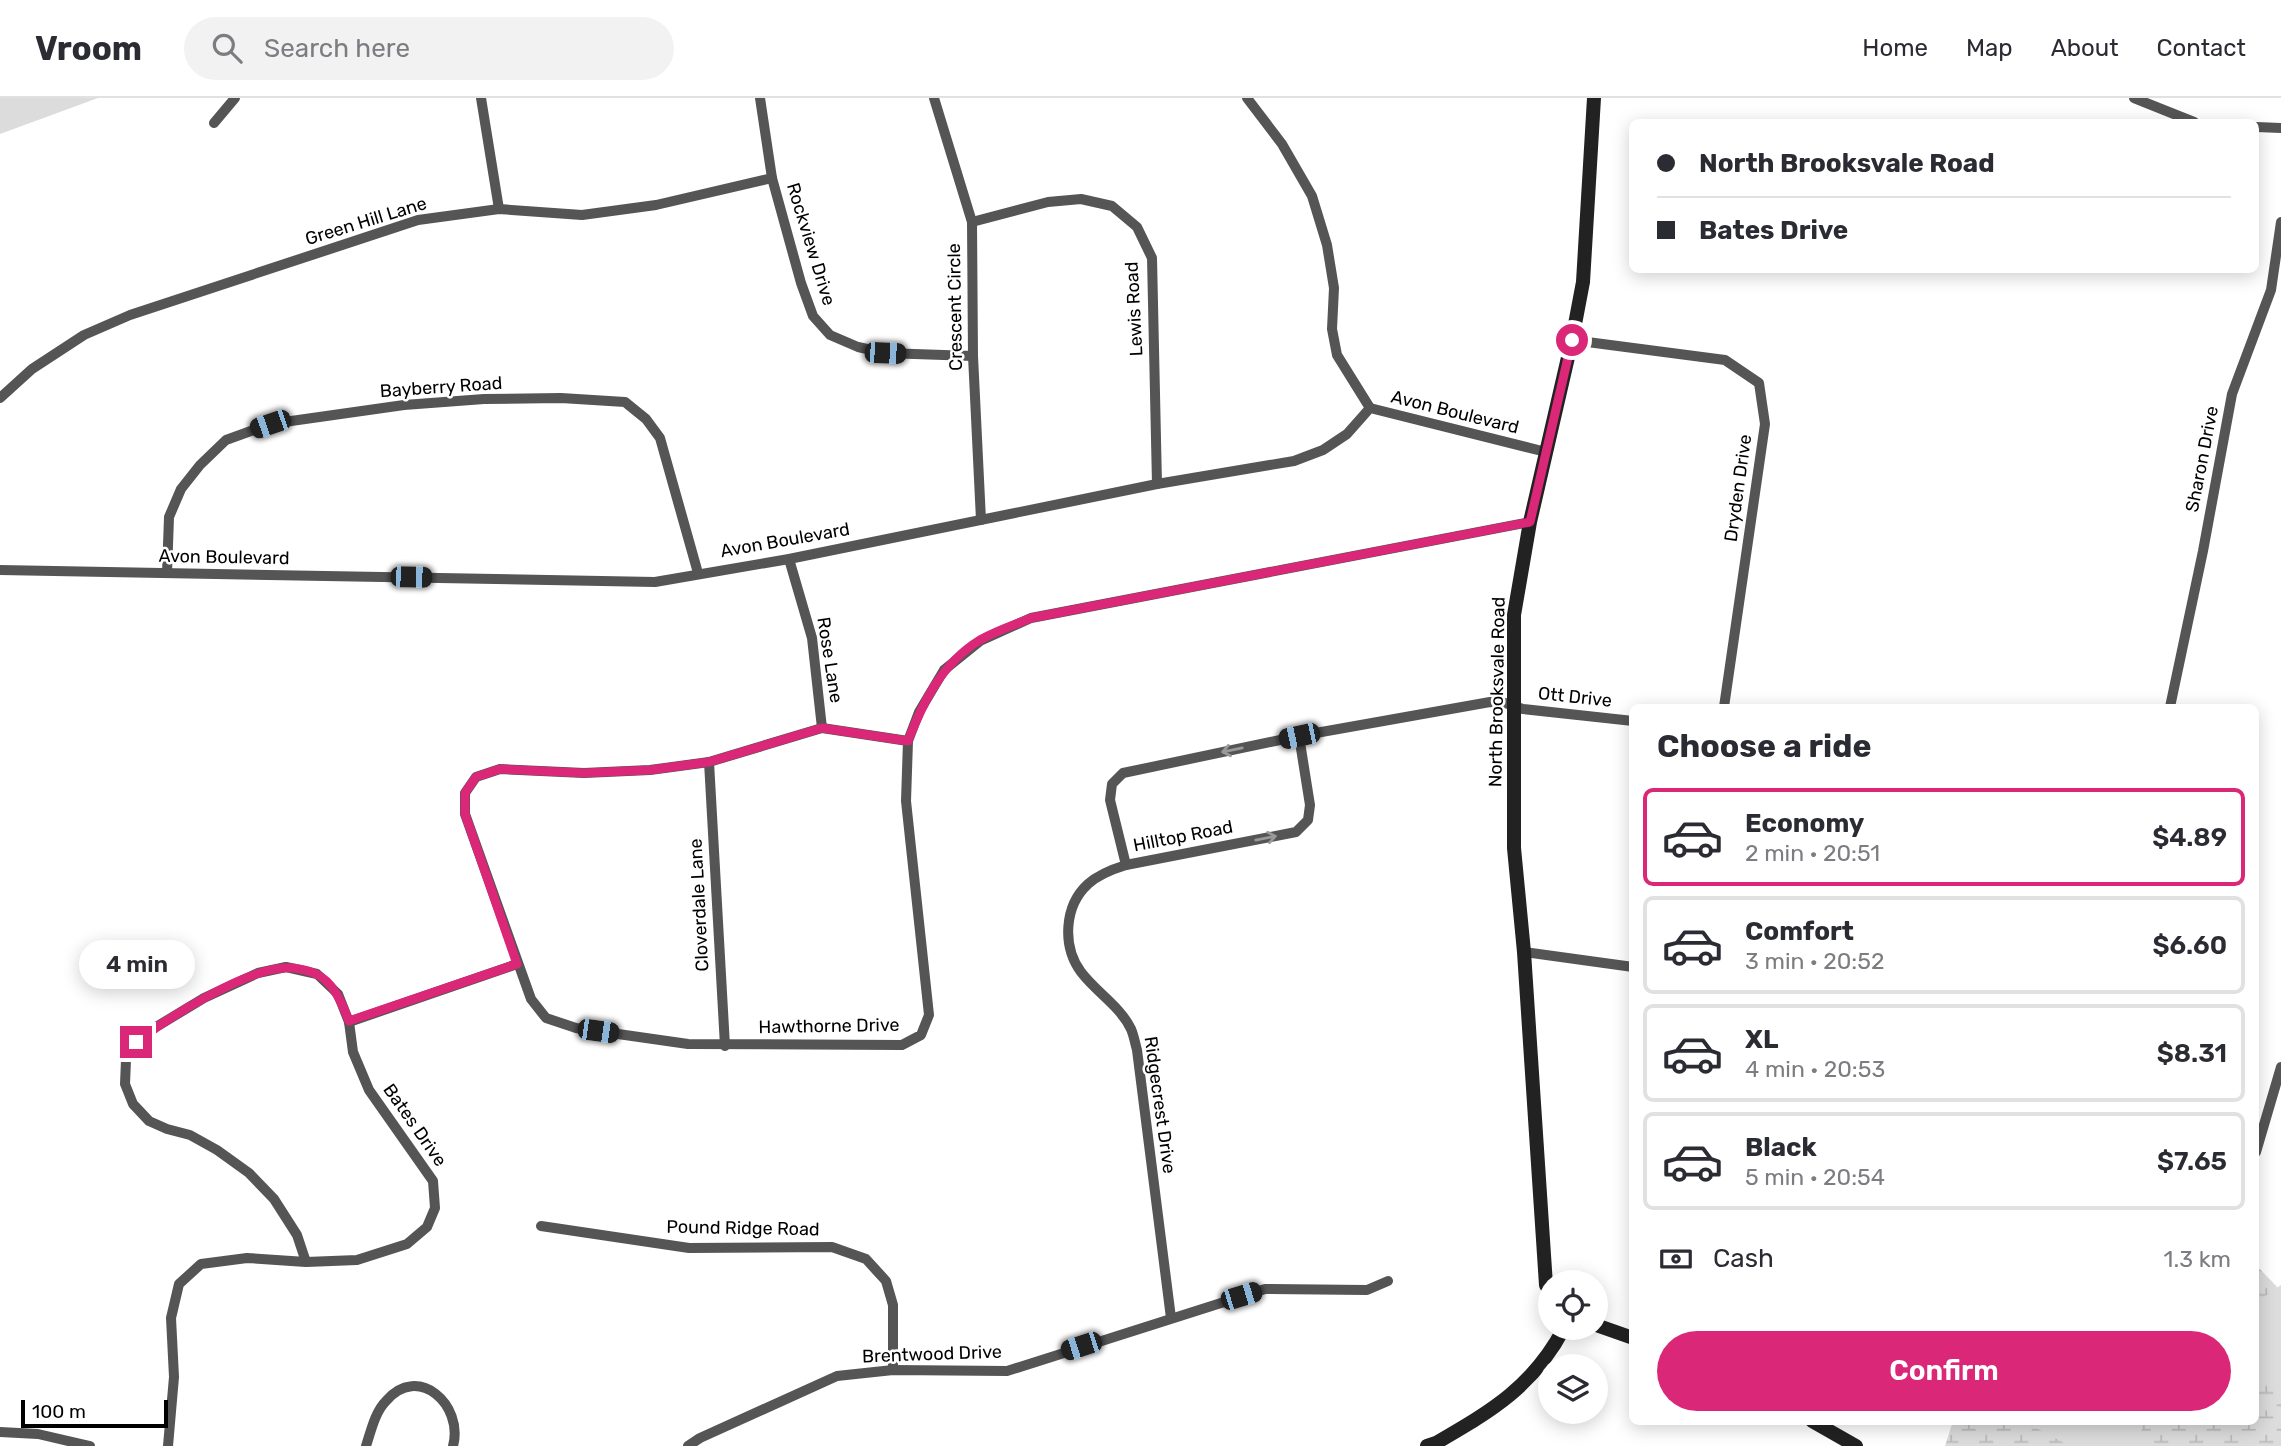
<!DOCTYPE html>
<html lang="en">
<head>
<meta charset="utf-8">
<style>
	:root { --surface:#fff; --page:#f2f2f3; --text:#2b2b33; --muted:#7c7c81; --line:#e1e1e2; --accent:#db2777 }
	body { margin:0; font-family:Rubik,sans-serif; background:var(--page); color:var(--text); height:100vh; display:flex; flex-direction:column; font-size:26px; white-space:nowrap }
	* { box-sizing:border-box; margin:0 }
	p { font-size:23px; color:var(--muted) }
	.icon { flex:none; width:38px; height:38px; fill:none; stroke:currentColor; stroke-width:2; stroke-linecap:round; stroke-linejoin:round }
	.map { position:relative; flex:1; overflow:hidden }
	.sheet { position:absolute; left:1629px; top:606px; width:630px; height:721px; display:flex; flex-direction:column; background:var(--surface); border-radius:10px; box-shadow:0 4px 18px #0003 }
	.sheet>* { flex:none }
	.hud { position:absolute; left:1629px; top:21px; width:630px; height:154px; border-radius:10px; box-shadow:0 4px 18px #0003; display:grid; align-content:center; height:154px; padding:0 28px; background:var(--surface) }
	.fabs { position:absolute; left:1538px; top:1172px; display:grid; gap:14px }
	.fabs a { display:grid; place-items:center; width:70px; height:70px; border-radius:50%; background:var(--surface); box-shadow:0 4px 18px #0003; font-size:35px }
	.scale { position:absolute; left:21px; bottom:18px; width:147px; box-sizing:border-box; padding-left:7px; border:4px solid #000; border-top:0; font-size:19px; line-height:24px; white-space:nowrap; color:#000; -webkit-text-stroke:5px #fff; paint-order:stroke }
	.end { position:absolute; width:32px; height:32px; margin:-16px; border:9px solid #db2777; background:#fff; box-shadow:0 0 0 4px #fff }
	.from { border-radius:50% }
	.bubble { position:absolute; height:49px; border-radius:24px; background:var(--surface); box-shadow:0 4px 18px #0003; font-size:23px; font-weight:600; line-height:49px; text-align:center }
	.car { position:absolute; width:21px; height:42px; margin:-21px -10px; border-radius:9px; box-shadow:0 0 5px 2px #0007; background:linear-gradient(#222 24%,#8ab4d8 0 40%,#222 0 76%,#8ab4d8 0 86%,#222 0) }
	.hud b { display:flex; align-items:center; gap:24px; height:66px; font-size:26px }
	.hud b+b { border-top:2px solid var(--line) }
	.hud i { width:18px; height:18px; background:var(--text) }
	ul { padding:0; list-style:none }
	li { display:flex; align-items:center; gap:21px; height:98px; margin:0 14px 10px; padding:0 14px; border:4px solid var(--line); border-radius:10px }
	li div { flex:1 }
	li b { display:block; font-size:26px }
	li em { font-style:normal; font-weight:600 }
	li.active { border-color:var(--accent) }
	li>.icon { width:63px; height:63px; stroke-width:1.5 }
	h2 { padding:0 28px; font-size:32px; line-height:84px }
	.pay { display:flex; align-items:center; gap:18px; height:77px; padding:0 28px; font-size:26px }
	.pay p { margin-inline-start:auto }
	.button { display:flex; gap:14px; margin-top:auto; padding:14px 28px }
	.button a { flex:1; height:80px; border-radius:42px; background:var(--accent); color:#fff; font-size:28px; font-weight:600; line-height:80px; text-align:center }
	header { display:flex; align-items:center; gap:42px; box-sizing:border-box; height:98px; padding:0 35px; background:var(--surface); border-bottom:2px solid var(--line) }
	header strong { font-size:33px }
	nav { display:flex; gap:38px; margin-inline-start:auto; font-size:24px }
	.search { width:490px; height:63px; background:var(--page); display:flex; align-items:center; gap:18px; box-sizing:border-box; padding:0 24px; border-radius:38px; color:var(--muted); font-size:26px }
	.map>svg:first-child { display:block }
	.wetland { fill:url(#wetland-marsh) }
	.park { fill:#dcdcdc }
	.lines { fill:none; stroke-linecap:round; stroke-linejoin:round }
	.street { stroke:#555; stroke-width:10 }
	.secondary { stroke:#222; stroke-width:14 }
	.oneway { stroke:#999 }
	.route { stroke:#db2777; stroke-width:9 }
	.labels { text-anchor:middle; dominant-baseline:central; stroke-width:5; stroke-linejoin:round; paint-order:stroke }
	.street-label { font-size:18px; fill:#000; stroke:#fff }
</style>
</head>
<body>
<header>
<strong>Vroom</strong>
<div class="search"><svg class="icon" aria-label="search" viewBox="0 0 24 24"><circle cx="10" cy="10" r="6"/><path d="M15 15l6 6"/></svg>Search here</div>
<nav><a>Home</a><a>Map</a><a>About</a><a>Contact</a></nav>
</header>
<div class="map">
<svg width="2281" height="1348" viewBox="0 0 2281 1348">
	<defs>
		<pattern id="wetland-marsh" width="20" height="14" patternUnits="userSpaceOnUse" patternTransform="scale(1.75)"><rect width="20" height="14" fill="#dcdcdc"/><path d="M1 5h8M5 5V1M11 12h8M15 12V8" fill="none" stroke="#bbb"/></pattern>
	</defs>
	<rect width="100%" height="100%" fill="#fff"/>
	<path class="wetland" d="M2256,1167L2281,1193V1348H1945L1953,1323H2256Z"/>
	<g class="park">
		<path d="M0,0H98L0,36Z"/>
		<path d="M2281,1187V1287L2256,1283V1190L2261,1201Z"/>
		<path d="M2023,1323H2145L2136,1348H2070Z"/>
	</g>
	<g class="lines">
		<g class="street">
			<path d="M481,0L499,111"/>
			<path d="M760,0L772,80L801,185L813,218L830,237L858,249L885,255L973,258"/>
			<path d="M934,0L972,124L973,258L981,422"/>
			<path d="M1247,0L1282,46L1312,98L1327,147L1334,190L1332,231L1337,257L1370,310"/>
			<path d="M2134,0L2194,24"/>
			<path d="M214,25L235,0"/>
			<path d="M2256,29L2281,30"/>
			<path d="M972,124L1048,104L1081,101L1112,108L1137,129L1152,160L1157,386"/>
			<path d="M1572,242L1725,262L1759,285L1765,326L1724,609"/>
			<path d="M0,300L32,271L84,237L130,217L418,122L499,111L582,117L656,107L772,80"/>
			<path d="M789,461L812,540L822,630"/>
			<path d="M0,472L655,484L789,461L1157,386L1294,363L1323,352L1347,336L1370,310L1546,354"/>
			<path d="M167,475L169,419L181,391L200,367L226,342L270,326L404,307L484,301L561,300L625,304L646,321L660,340L698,475"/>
			<path d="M2170,609L2203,453L2232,296L2271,192L2281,124"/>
			<path d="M908,643L822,630L709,664L650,672L584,675L500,671L476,679L465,695V716L531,901L546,920L576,930L688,946L902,947L921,937L929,917L906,703L908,643L919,614L944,572L980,543L1031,520L1530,424"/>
			<path d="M709,664L725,948"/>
			<path d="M1126,767L1110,702L1112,686L1123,675L1299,638L1490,604L1505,605L1523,611L1633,623"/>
			<path d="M1524,854L1633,869"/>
			<path d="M349,924L517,866"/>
			<path d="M2256,1054L2281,969"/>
			<path d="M541,1128L689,1150L832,1149L866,1161L886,1183L893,1207V1272"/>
			<path d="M1171,1220L1137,952C1135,945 1134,938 1131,931C1120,908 1096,894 1081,874C1062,848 1064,808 1088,786C1099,776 1113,771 1126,767L1296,734L1308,722L1310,707L1299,638"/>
			<path d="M0,1334L38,1336L90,1348"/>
			<path d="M168,1348L174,1279L171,1220L179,1186L201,1166L247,1160L306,1164L357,1162L407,1146L427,1129L435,1110L433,1083L369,992L353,954L349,924L338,896L317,876L286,869L258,875L204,900L156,929L136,944L126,962L125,986L133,1006L149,1023L167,1031L190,1037L217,1052L249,1075L274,1101L297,1137L306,1164"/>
			<path d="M366,1348C371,1333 375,1314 386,1303C418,1265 464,1307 453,1348"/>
			<path d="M688,1348L700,1340L837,1278L893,1272L1007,1273L1265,1191L1367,1192L1388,1183"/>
		</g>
		<g class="secondary">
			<path d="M1550,1194L1546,1187L1524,854L1514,750V517L1530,424L1572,242L1583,184L1594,0"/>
			<path d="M1596,1227L1633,1240"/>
			<path d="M1812,1323L1856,1348"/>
			<path d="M1427,1348L1436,1345C1491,1313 1533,1289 1564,1230"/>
		</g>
	</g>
	<defs><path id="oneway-shaft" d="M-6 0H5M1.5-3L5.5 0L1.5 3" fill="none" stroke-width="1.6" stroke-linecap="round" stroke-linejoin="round" transform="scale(1.75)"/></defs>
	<g class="oneway">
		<use href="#oneway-shaft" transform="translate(1232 652) rotate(168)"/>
		<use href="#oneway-shaft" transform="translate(1266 740) rotate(-11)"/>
	</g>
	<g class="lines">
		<path class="route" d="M136,944C169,919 244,872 284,870C292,869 308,872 316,876C334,884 342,906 349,923L517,866L465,716V695L476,679L500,671L584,675L650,672L709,664L822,630L908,643C923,604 942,565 980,542C996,533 1014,527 1031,520L1530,424L1572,242"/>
	</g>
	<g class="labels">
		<g class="street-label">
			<text transform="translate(366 123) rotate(-17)">Green Hill Lane</text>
			<text transform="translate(811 146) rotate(73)">Rockview Drive</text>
			<text transform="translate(955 209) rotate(-91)">Crescent Circle</text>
			<text transform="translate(1134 211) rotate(-93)">Lewis Road</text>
			<text transform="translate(441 289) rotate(-4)">Bayberry Road</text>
			<text transform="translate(1455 314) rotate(14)">Avon Boulevard</text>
			<text transform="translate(2202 361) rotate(-79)">Sharon Drive</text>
			<text transform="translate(1738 390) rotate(-82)">Dryden Drive</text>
			<text transform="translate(785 442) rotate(-10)">Avon Boulevard</text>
			<text transform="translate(224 459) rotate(1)">Avon Boulevard</text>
			<text transform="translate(830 562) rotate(81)">Rose Lane</text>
			<text transform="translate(1497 594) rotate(-89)">North Brooksvale Road</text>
			<text transform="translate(1575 599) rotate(6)">Ott Drive</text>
			<text transform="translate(1183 738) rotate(-11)">Hilltop Road</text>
			<text transform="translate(699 807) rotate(-93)">Cloverdale Lane</text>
			<text transform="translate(829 928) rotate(-1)">Hawthorne Drive</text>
			<text transform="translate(1160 1007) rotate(82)">Ridgecrest Drive</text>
			<text transform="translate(415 1027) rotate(55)">Bates Drive</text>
			<text transform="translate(743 1130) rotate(1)">Pound Ridge Road</text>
			<text transform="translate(932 1256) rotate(-2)">Brentwood Drive</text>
		</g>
	</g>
</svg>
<div class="fabs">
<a><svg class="icon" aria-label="locate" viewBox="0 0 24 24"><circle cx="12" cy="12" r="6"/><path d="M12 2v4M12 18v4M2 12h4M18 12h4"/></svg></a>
<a><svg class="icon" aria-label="layers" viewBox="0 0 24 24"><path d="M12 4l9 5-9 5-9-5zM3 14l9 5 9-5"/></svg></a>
</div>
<div class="scale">100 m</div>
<i class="end from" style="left:1572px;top:242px"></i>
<i class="end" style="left:136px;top:944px"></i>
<div class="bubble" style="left:79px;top:842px;width:116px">4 min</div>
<i class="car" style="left:885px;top:255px;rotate:92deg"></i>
<i class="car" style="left:270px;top:326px;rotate:251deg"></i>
<i class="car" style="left:411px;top:479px;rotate:91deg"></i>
<i class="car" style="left:1299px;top:638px;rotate:258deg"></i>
<i class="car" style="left:598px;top:933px;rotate:98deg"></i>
<i class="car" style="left:1241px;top:1198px;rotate:73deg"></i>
<i class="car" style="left:1081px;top:1248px;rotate:252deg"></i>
<div class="hud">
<b><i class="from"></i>North Brooksvale Road</b>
<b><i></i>Bates Drive</b>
</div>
<section class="sheet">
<h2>Choose a ride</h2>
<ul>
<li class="active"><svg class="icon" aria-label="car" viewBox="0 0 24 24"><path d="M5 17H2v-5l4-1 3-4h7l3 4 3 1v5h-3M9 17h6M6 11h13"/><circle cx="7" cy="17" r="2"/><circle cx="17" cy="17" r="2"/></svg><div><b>Economy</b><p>2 min · 20:51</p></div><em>$4.89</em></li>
<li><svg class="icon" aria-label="car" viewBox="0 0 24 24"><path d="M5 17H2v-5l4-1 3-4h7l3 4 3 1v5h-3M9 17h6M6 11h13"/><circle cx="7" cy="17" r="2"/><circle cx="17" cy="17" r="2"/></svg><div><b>Comfort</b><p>3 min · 20:52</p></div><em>$6.60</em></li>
<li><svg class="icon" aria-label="car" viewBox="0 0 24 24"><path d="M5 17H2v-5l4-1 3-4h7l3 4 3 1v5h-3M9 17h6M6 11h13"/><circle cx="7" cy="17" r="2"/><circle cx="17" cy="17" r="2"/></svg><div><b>XL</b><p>4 min · 20:53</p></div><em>$8.31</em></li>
<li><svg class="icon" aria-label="car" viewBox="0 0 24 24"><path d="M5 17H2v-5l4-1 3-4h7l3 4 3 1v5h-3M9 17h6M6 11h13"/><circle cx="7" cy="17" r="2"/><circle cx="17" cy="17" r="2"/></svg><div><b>Black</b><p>5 min · 20:54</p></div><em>$7.65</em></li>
</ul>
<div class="pay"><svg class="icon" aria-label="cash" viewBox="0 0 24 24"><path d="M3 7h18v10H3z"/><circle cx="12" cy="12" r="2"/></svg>Cash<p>1.3 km</p></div>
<div class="button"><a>Confirm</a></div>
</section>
</div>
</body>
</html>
